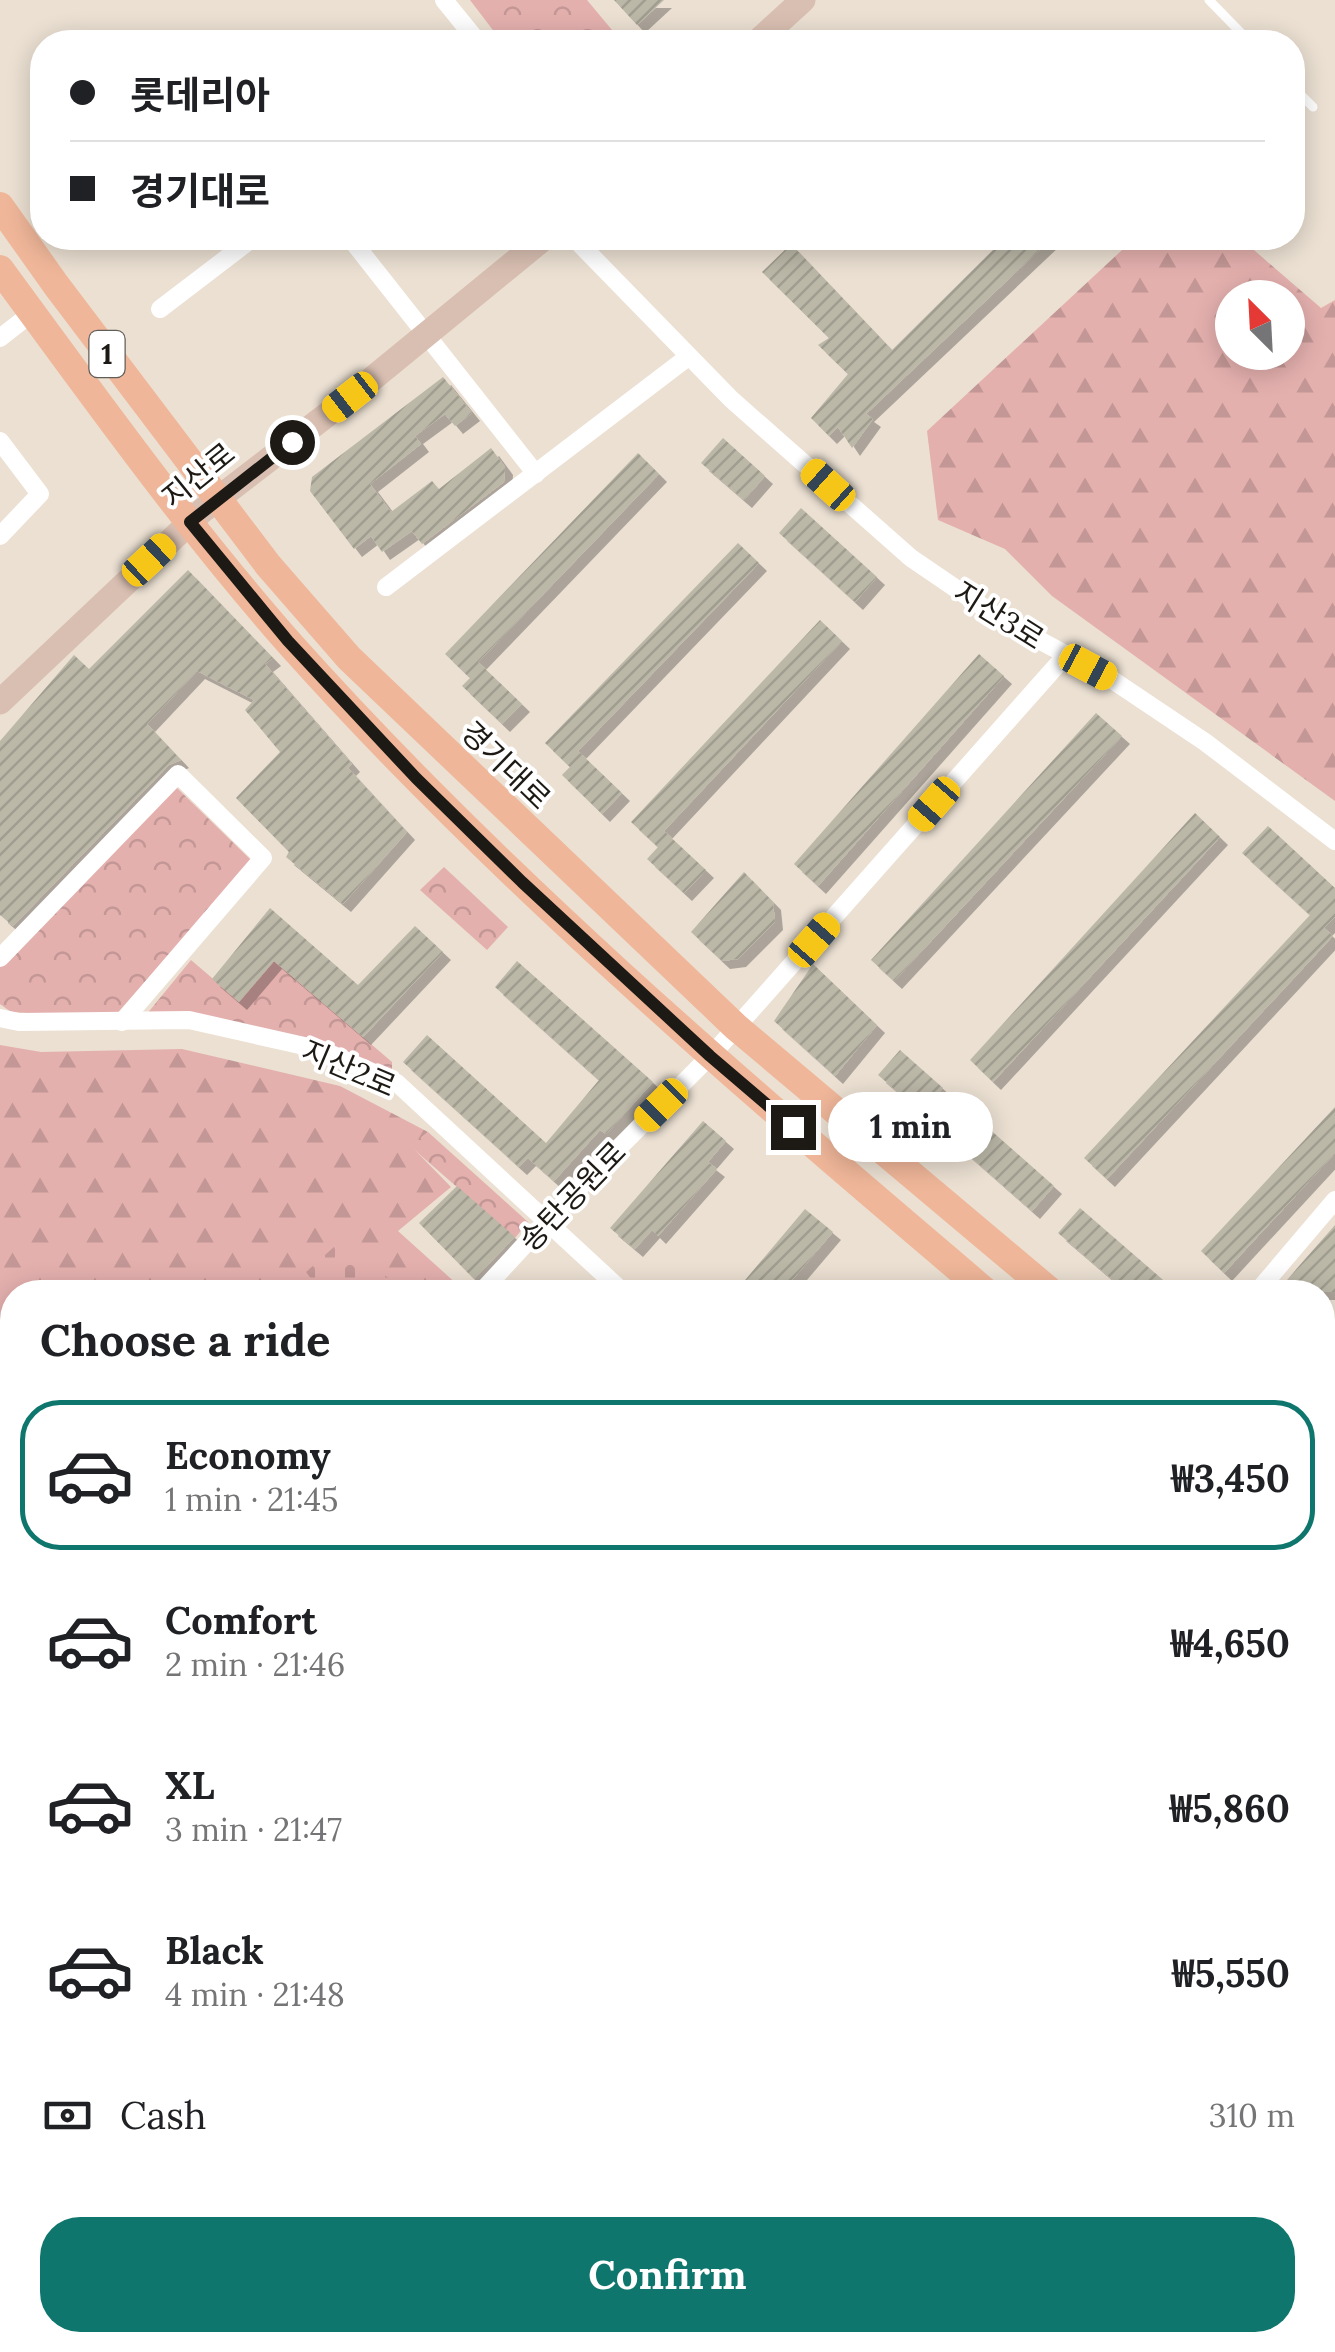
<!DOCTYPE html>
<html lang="en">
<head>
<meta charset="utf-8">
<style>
	:root { --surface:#fff; --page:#f6f6f6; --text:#202124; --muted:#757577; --line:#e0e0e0; --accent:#0f766e }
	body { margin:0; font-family:Lora,"Noto Sans KR",serif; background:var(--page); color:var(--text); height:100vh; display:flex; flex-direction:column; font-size:38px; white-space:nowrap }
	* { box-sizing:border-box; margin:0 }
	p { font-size:32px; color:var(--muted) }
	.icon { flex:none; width:55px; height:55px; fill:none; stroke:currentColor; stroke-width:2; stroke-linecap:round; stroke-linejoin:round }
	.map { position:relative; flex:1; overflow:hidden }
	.sheet { position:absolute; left:0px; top:1280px; width:1335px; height:1072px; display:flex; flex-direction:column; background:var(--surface); border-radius:40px 40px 0 0; box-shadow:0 5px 25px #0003 }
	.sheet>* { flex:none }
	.hud { position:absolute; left:30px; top:30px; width:1275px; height:220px; border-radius:40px; box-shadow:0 5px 25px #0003; display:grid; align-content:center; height:220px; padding:0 40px; background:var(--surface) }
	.needle { width:65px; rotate:336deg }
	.controls { position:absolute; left:1215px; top:280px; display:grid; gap:20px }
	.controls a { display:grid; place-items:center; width:90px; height:90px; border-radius:50%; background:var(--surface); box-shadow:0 5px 25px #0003; font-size:50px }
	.end { position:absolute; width:45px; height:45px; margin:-22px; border:12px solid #1d1914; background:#fff; box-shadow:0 0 0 5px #fff }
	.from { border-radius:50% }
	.bubble { position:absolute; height:70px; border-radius:35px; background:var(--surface); box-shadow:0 5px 25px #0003; font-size:32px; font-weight:700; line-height:70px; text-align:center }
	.car { position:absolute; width:30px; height:60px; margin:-30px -15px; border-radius:12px; box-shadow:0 0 8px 2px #0007; background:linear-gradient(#f5c518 24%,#345 0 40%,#f5c518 0 76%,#345 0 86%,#f5c518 0) }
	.hud b { display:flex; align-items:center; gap:35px; height:95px; font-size:38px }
	.hud b+b { border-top:2px solid var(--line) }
	.hud i { width:25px; height:25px; background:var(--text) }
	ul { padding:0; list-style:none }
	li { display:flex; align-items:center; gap:30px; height:150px; margin:0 20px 15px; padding:0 20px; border:5px solid transparent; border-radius:40px }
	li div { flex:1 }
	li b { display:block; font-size:38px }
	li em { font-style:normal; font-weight:700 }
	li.selected { border-color:var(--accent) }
	li>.icon { width:90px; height:90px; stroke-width:1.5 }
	h2 { padding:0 40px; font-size:45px; line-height:120px }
	.pay { display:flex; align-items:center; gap:25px; height:110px; padding:0 40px; font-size:38px }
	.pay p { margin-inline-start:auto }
	.cta { display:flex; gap:20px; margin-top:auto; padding:20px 40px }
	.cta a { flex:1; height:115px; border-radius:40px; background:var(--accent); color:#fff; font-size:40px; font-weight:700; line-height:115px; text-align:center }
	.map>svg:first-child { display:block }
	.forest { fill:url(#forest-firs); fill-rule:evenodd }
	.cemetery { fill:url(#cemetery-stones) }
	.park { fill:url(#park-crowns) }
	.building { fill:url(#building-hatch); filter:url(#shadow) }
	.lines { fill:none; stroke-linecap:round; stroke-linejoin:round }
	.lane { stroke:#fff; stroke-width:9 }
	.street { stroke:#fff; stroke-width:18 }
	.secondary { stroke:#d9bfb2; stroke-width:25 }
	.primary { stroke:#efb699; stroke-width:28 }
	.route { stroke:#1d1914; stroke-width:12 }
	.labels { text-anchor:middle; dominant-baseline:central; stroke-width:8; stroke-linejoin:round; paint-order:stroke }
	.shield { fill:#fff; stroke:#615e5a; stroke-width:2.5 }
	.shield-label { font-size:28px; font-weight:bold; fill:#1d1914 }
	.street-label { font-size:30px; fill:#1d1914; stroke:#fff }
</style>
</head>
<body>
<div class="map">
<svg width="1335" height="2352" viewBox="0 0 1335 2352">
	<defs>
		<pattern id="forest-firs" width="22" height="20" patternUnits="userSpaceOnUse" patternTransform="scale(2.5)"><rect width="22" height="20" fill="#e4b0ae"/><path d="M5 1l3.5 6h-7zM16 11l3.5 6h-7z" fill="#c39795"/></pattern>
		<pattern id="cemetery-stones" width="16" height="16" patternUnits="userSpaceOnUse" patternTransform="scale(2.5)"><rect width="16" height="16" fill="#e4b0ae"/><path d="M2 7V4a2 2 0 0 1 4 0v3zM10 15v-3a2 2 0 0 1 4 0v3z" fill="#c39795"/></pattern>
		<pattern id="park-crowns" width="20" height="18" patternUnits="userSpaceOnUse" patternTransform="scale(2.5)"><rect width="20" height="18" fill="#e4b0ae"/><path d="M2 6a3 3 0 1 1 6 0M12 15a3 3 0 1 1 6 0" fill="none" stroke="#c39795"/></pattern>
		<pattern id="building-hatch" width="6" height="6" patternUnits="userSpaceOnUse" patternTransform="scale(2.5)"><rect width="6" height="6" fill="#bbb8a8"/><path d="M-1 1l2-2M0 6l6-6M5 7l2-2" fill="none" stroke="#a09e90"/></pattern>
		<filter id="shadow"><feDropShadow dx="8" dy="8" stdDeviation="0" flood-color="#0004"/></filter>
	</defs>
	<rect width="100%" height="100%" fill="#ebe0d2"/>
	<g class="forest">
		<path d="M1135,238H1240L1321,308L1335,300V801L1052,596L1005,549L938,520L927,431ZM1232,298H1288V352H1232Z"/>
		<path d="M0,1045L41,1052L182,1049L340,1086L428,1132L411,1146L451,1187L398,1231L459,1286L452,1292H12V1683L6,1668L0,1667Z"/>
		<path d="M640,2340H1036L1046,2352H664Z"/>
	</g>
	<path class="cemetery" d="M335,1246L392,1280L380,1292H321L306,1272Z"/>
	<g class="park">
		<path d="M470,0H587L622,42H502Z"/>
		<path d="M176,787L252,861L113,1018L11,1012L0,1004V967Z"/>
		<path d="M444,867L508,927L487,950L420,890Z"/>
		<path d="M191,960L239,1001L274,961L392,1062V1069L384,1072L303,1041L142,1020Z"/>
		<path d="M428,1132L528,1222L515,1238L410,1146Z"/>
	</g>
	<g class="building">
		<path d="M614,0H664L637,25Z"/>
		<path d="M1005,238H1052L866,414L873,419L852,448L838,427L829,436L811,418L848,374L818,345L829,338L762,272L791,244L892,350Z"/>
		<path d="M443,377L472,413L455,426L445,414L415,436L421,444L370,484L391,512L432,481L439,489L491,448L505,467L504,482L422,544L412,531L382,552L371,536L354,549L310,491L312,477Z"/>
		<path d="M723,438L765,476L744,500L701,463Z"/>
		<path d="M638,453L659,474L478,662L522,704L502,724L462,686L470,678L445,654Z"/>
		<path d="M801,508L877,577L855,602L779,533Z"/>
		<path d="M738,543L759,563L578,751L622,793L602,814L562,775L570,767L545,743Z"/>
		<path d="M188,570L273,658L265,664L352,764L348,768L407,832L343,904L286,857L289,852L236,798L280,752L245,710L254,700L197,671L147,724L181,760L169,765L13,926L0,915V741L74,655L89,669Z"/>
		<path d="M820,620L842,641L664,831L706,870L684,893L647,859L658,847L631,822Z"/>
		<path d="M979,654L1004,676L818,886L794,864Z"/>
		<path d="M1096,713L1122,736L894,981L871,960Z"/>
		<path d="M1195,813L1220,837L993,1082L970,1060Z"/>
		<path d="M1268,826L1335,888V917L1324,928L1333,936L1107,1179L1084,1158L1310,915L1242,853Z"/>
		<path d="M744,872L773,902L775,922L738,959L722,961L691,932Z"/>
		<path d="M270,908L358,985L415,926L443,952L363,1037L274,961L239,1002L212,979Z"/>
		<path d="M517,961L653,1082L606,1134L600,1130L554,1181L528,1158L519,1167L403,1062L427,1035L546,1143L599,1080L495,987Z"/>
		<path d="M813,964L877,1025L835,1076L774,1021Z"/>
		<path d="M900,1050L943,1088L921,1112L878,1075Z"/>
		<path d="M1335,1107V1153L1224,1273L1201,1251Z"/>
		<path d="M970,1112L1054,1186L1032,1211L948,1137Z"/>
		<path d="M703,1121L726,1141L708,1162L717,1169L658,1236L652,1230L635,1249L610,1228Z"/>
		<path d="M457,1186L515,1237L474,1279L419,1223Z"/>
		<path d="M1080,1208L1177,1292H1127L1058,1233Z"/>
		<path d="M805,1209L833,1232L782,1292H735Z"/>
		<path d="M1335,1225V1292H1277L1299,1266Z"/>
	</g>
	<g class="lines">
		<g class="lane">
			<path d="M1209,0L1250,42"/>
			<path d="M1292,86L1313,107"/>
			<path d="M0,2139L12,2167"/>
		</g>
		<g class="street">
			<path d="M444,0L478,42"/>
			<path d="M350,238L536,474"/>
			<path d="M574,238L731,399L911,558L1002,620L1111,679L1205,742L1335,841"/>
			<path d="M160,309L253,238"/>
			<path d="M0,338L32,313"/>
			<path d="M0,441L40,494L0,536"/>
			<path d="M386,587L688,357"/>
			<path d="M0,958L178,774L263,858L122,1022"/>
			<path d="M0,1018L19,1022L189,1020L322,1050L397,1083L623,1292"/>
			<path d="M481,1292L556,1211L716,1050L1066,655"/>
			<path d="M1257,1292L1335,1200"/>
			<path d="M1322,1437L1335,1422"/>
			<path d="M0,1866L12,1869"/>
			<path d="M1322,1914L1335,1901"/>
			<path d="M1322,2120L1335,2132"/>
			<path d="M0,2185H12"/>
			<path d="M407,2340L427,2352"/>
			<path d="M24,2352L33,2340"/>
			<path d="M83,2352L84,2340"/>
			<path d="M486,2352L489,2340"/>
		</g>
		<g class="secondary">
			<path d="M757,42L803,0"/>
			<path d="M0,702L202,511L350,397L544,238"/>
		</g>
		<g class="primary">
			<path d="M0,206L56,285L268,565L349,658L736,1027L1051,1292"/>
			<path d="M0,269C94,397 186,526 291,645C502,881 745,1087 986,1292"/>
			<path d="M1322,1522L1335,1532"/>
			<path d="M1322,1577L1335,1588"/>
		</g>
	</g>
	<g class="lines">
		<path class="route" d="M292,442L190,522L288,641L416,778L522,882L710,1056L793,1127"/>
	</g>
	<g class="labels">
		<rect class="shield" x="89.5" y="331" width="35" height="46" rx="8"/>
		<g class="shield-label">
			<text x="107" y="354">1</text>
		</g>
		<g class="street-label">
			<text transform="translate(198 475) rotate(-39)">지산로</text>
			<text transform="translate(999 615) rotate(32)">지산3로</text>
			<text transform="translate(506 765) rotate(44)">경기대로</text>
			<text transform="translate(349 1068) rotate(23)">지산2로</text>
			<text transform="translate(572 1196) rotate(-46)">송탄공원로</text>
		</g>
	</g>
</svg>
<div class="controls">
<a><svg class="needle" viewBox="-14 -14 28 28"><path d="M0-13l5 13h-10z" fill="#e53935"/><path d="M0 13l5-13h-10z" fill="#757577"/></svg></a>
</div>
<i class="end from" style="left:292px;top:442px"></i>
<i class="end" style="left:793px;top:1127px"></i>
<div class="bubble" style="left:828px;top:1092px;width:165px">1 min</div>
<i class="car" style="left:350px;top:397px;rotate:232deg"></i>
<i class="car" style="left:828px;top:485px;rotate:312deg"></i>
<i class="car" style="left:149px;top:560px;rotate:47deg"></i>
<i class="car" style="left:1088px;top:667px;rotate:118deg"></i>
<i class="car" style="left:934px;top:804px;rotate:221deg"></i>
<i class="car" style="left:814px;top:940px;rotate:41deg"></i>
<i class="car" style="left:661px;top:1105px;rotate:225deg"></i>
<div class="hud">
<b><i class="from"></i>롯데리아</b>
<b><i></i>경기대로</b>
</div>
<section class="sheet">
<h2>Choose a ride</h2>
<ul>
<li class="selected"><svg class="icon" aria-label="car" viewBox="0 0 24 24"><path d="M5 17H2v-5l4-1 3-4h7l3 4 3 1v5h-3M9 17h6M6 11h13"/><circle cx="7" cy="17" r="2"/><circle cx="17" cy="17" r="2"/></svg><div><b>Economy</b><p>1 min · 21:45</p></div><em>₩3,450</em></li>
<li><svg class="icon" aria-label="car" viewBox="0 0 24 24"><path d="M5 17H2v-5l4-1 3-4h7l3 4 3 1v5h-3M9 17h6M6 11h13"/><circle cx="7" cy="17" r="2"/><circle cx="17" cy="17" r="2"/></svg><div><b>Comfort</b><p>2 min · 21:46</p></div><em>₩4,650</em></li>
<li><svg class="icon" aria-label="car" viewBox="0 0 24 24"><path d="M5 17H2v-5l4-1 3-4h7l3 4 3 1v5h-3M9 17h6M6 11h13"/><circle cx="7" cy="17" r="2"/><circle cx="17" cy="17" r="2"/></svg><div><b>XL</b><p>3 min · 21:47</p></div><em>₩5,860</em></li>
<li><svg class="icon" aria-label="car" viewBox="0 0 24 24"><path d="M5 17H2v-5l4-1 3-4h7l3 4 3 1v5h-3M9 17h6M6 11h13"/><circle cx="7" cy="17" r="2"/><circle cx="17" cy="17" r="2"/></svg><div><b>Black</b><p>4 min · 21:48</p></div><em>₩5,550</em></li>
</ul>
<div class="pay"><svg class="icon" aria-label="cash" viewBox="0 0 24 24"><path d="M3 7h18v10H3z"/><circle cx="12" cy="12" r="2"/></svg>Cash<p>310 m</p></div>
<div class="cta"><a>Confirm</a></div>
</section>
</div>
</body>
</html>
